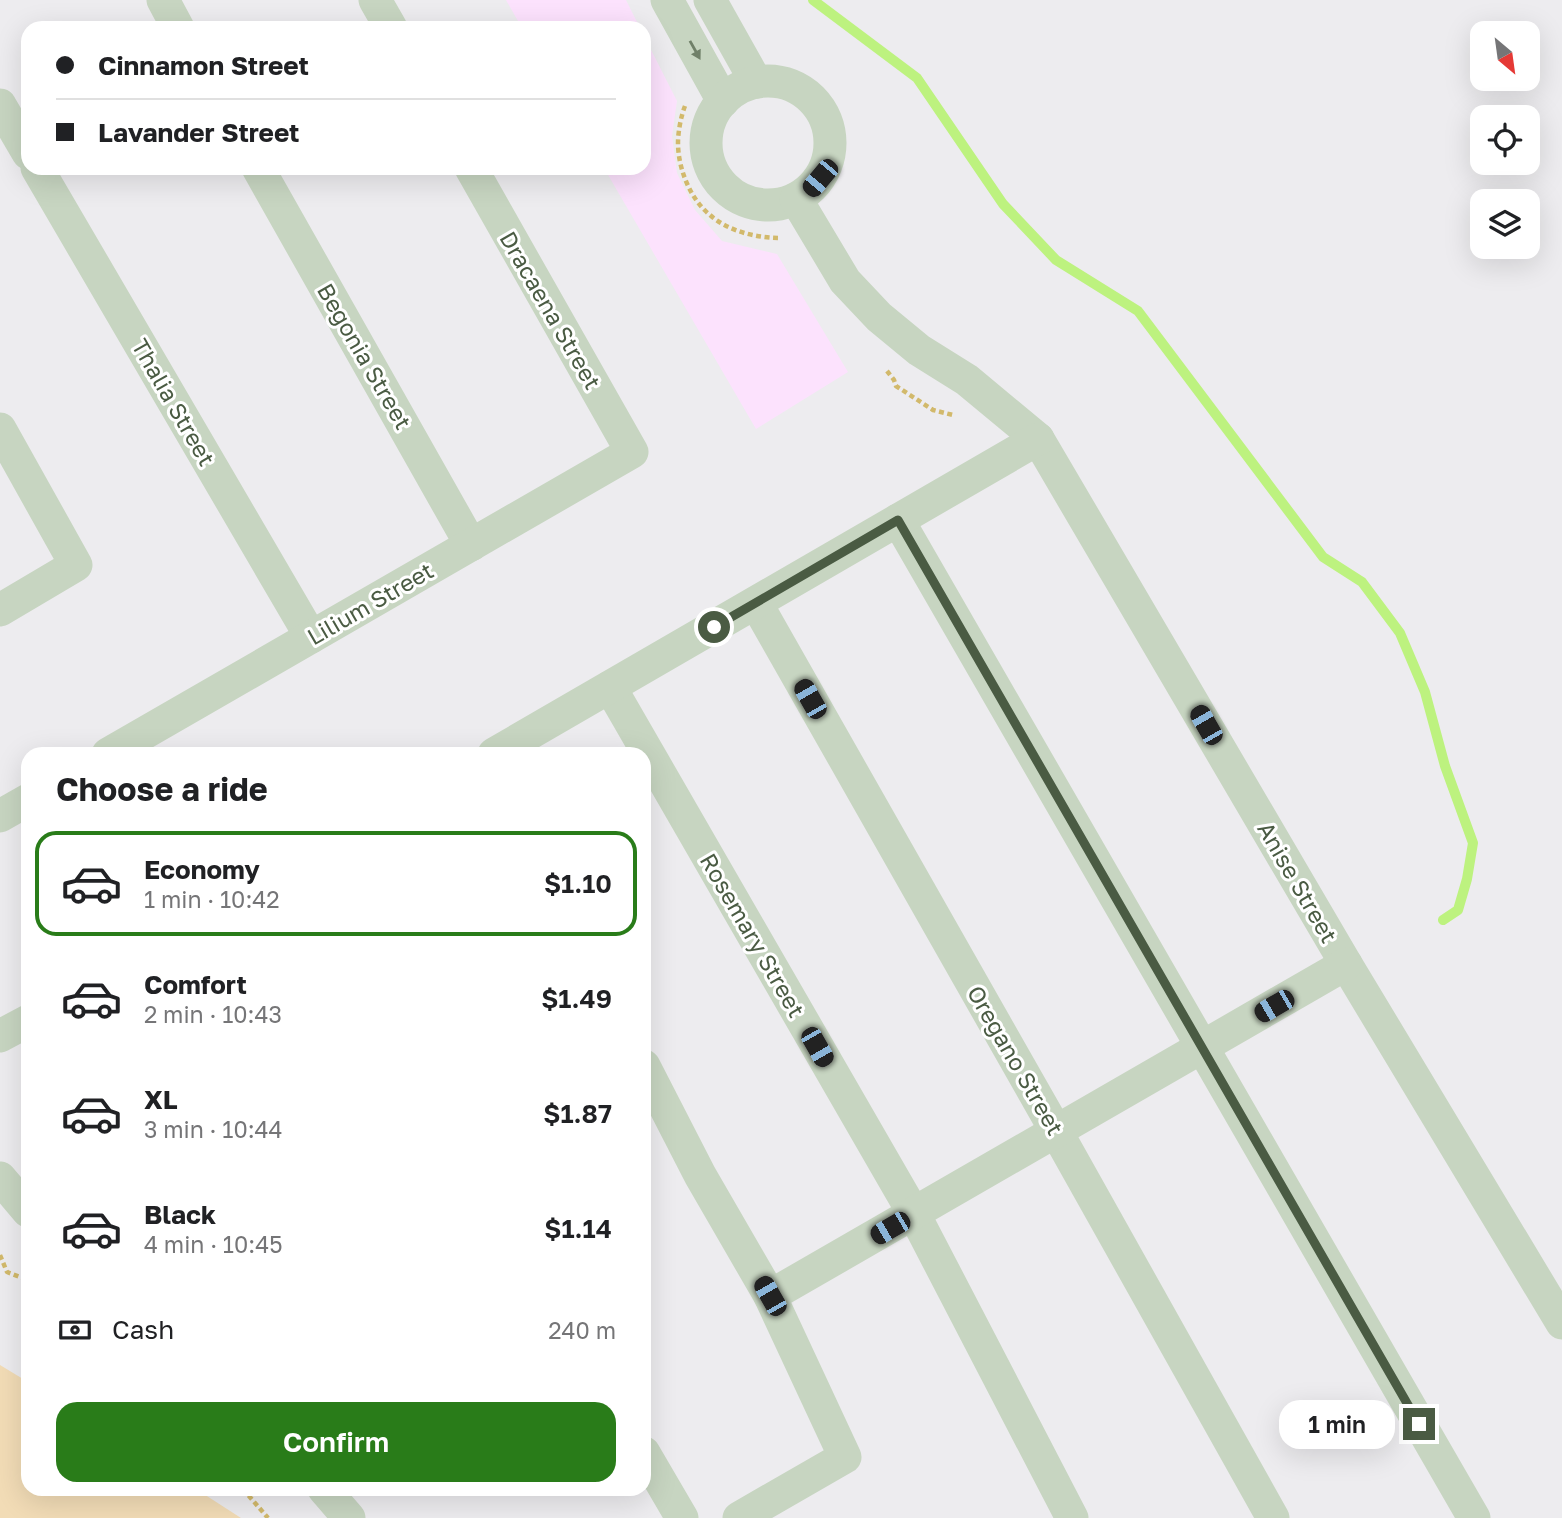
<!DOCTYPE html>
<html lang="en">
<head>
<meta charset="utf-8">
<style>
	:root { --surface:#fff; --page:#f6f6f6; --text:#202124; --muted:#757577; --line:#e0e0e0; --accent:#297c19 }
	body { margin:0; font-family:"Golos Text",sans-serif; background:var(--page); color:var(--text); height:100vh; display:flex; flex-direction:column; font-size:26px; white-space:nowrap }
	* { box-sizing:border-box; margin:0 }
	p { font-size:23px; color:var(--muted) }
	.icon { flex:none; width:38px; height:38px; fill:none; stroke:currentColor; stroke-width:2; stroke-linecap:round; stroke-linejoin:round }
	.map { position:relative; flex:1; overflow:hidden }
	.panel { position:absolute; left:21px; top:747px; width:630px; height:749px; display:flex; flex-direction:column; background:var(--surface); border-radius:21px; box-shadow:0 7px 28px #0002 }
	.panel>* { flex:none }
	.guide { position:absolute; left:21px; top:21px; width:630px; height:154px; border-radius:21px; box-shadow:0 7px 28px #0002; display:grid; align-content:center; height:154px; padding:0 35px; background:var(--surface) }
	.needle { width:46px; rotate:151deg }
	.buttons { position:absolute; left:1470px; top:21px; display:grid; gap:14px }
	.buttons a { display:grid; place-items:center; width:70px; height:70px; border-radius:14px; background:var(--surface); box-shadow:0 7px 28px #0002; font-size:35px }
	.end { position:absolute; width:32px; height:32px; margin:-16px; border:9px solid #4a5b43; background:#fff; box-shadow:0 0 0 4px #fff }
	.from { border-radius:50% }
	.bubble { position:absolute; height:49px; border-radius:21px; background:var(--surface); box-shadow:0 7px 28px #0002; font-size:23px; font-weight:600; line-height:49px; text-align:center }
	.car { position:absolute; width:21px; height:42px; margin:-21px -10px; border-radius:9px; box-shadow:0 0 5px 2px #0007; background:linear-gradient(#222 24%,#8ab4d8 0 40%,#222 0 76%,#8ab4d8 0 86%,#222 0) }
	.guide b { display:flex; align-items:center; gap:24px; height:66px; font-size:26px }
	.guide b+b { border-top:2px solid var(--line) }
	.guide i { width:18px; height:18px; background:var(--text) }
	ul { padding:0; list-style:none }
	li { display:flex; align-items:center; gap:21px; height:105px; margin:0 14px 10px; padding:0 21px; border:4px solid transparent; border-radius:21px }
	li div { flex:1 }
	li b { display:block; font-size:26px }
	li em { font-style:normal; font-weight:600 }
	li.on { border-color:var(--accent) }
	li>.icon { width:63px; height:63px; stroke-width:1.5 }
	h2 { padding:0 35px; font-size:32px; line-height:84px }
	.pay { display:flex; align-items:center; gap:18px; height:77px; padding:0 35px; font-size:26px }
	.pay p { margin-inline-start:auto }
	.primary-button { display:flex; gap:14px; margin-top:auto; padding:14px 35px }
	.primary-button a { flex:1; height:80px; border-radius:21px; background:var(--accent); color:#fff; font-size:28px; font-weight:600; line-height:80px; text-align:center }
	.map>svg:first-child { display:block }
	.commercial { fill:#fce2fd }
	.green { fill:#f2dcb6 }
	.lines { fill:none; stroke-linecap:round; stroke-linejoin:round }
	.stream { stroke:#bdf27f; stroke-width:10 }
	.path { stroke:#d2b96b; stroke-width:4.5; stroke-dasharray:5 3.5; stroke-linecap:butt }
	.minor { stroke:#c7d5c1; stroke-width:33 }
	.oneway { fill:#708069 }
	.route { stroke:#4a5b43; stroke-width:9 }
	.labels { text-anchor:middle; dominant-baseline:central; stroke-width:6; stroke-linejoin:round; paint-order:stroke }
	.street-label { font-size:23px; fill:#4a5b43; stroke:#fff }
</style>
</head>
<body>
<div class="map">
<svg width="1562" height="1518" viewBox="0 0 1562 1518">
	<rect width="100%" height="100%" fill="#edecef"/>
	<g class="commercial">
		<path d="M506,0H626L640,28H522Z"/>
		<path d="M644,36L677,101L672,136L677,173L695,210L722,241L777,254L848,372L756,429L604,168H644Z"/>
	</g>
	<path class="green" d="M0,1365L28,1382V1489H196L241,1518H0Z"/>
	<g class="lines">
		<path class="stream" d="M813,0L917,78L1003,204L1056,260L1138,311L1323,557L1362,582L1400,633L1425,692L1445,766L1473,843L1467,879L1458,910L1443,920"/>
		<g class="path">
			<path d="M685,106C681,116 678,132 678,143C678,168 690,199 710,215C728,231 756,238 780,238"/>
			<path d="M887,371L894,380L896,386L933,410L953,415"/>
			<path d="M0,1255L7,1272L28,1280"/>
			<path d="M243,1489L268,1518"/>
		</g>
		<g class="minor">
			<path d="M163,0L178,28"/>
			<path d="M375,0L391,28"/>
			<path d="M667,0L723,101"/>
			<path d="M710,0L756,82"/>
			<circle cx="768" cy="143" r="62"/>
			<path d="M0,105L28,153"/>
			<path d="M37,168L311,637"/>
			<path d="M258,168L471,545"/>
			<path d="M796,199L845,281L879,317L919,350L967,380L1038,439L1346,964L1562,1323"/>
			<path d="M0,429L76,565L0,610"/>
			<path d="M898,520L1474,1518"/>
			<path d="M756,603L1056,1131L1273,1518"/>
			<path d="M610,687L914,1214L1072,1518"/>
			<path d="M108,754L632,452L471,168"/>
			<path d="M494,754L1038,439"/>
			<path d="M0,816L28,800"/>
			<path d="M0,1036L28,1021"/>
			<path d="M644,1066L700,1175L770,1296L845,1457L739,1518"/>
			<path d="M0,1178L28,1211"/>
			<path d="M770,1296L1346,964"/>
			<path d="M644,1453L682,1518"/>
			<path d="M324,1489L349,1518"/>
		</g>
	</g>
	<defs><path id="oneway-solid" d="M-6-.8H1V-3.2L6.5 0L1 3.2V.8H-6Z" transform="scale(1.75)"/></defs>
	<use class="oneway" href="#oneway-solid" transform="translate(695 50) rotate(61)"/>
	<g class="lines">
		<path class="route" d="M714,627L898,520L1419,1424"/>
	</g>
	<g class="labels">
		<g class="street-label">
			<text transform="translate(551 310) rotate(60)">Dracaena Street</text>
			<text transform="translate(365 356) rotate(60)">Begonia Street</text>
			<text transform="translate(174 402) rotate(60)">Thalia Street</text>
			<text transform="translate(370 603) rotate(-30)">Lilium Street</text>
			<text transform="translate(1298 882) rotate(60)">Anise Street</text>
			<text transform="translate(753 935) rotate(60)">Rosemary Street</text>
			<text transform="translate(1016 1060) rotate(60)">Oregano Street</text>
		</g>
	</g>
</svg>
<div class="buttons">
<a><svg class="needle" viewBox="-14 -14 28 28"><path d="M0-13l5 13h-10z" fill="#e53935"/><path d="M0 13l5-13h-10z" fill="#757577"/></svg></a>
<a><svg class="icon" aria-label="locate" viewBox="0 0 24 24"><circle cx="12" cy="12" r="6"/><path d="M12 2v4M12 18v4M2 12h4M18 12h4"/></svg></a>
<a><svg class="icon" aria-label="layers" viewBox="0 0 24 24"><path d="M12 4l9 5-9 5-9-5zM3 14l9 5 9-5"/></svg></a>
</div>
<i class="end from" style="left:714px;top:627px"></i>
<i class="end" style="left:1419px;top:1424px"></i>
<div class="bubble" style="left:1279px;top:1400px;width:116px">1 min</div>
<i class="car" style="left:820px;top:178px;rotate:220deg"></i>
<i class="car" style="left:810px;top:699px;rotate:330deg"></i>
<i class="car" style="left:1206px;top:725px;rotate:330deg"></i>
<i class="car" style="left:1274px;top:1006px;rotate:240deg"></i>
<i class="car" style="left:817px;top:1047px;rotate:150deg"></i>
<i class="car" style="left:890px;top:1228px;rotate:240deg"></i>
<i class="car" style="left:770px;top:1296px;rotate:330deg"></i>
<div class="guide">
<b><i class="from"></i>Cinnamon Street</b>
<b><i></i>Lavander Street</b>
</div>
<section class="panel">
<h2>Choose a ride</h2>
<ul>
<li class="on"><svg class="icon" aria-label="car" viewBox="0 0 24 24"><path d="M5 17H2v-5l4-1 3-4h7l3 4 3 1v5h-3M9 17h6M6 11h13"/><circle cx="7" cy="17" r="2"/><circle cx="17" cy="17" r="2"/></svg><div><b>Economy</b><p>1 min · 10:42</p></div><em>$1.10</em></li>
<li><svg class="icon" aria-label="car" viewBox="0 0 24 24"><path d="M5 17H2v-5l4-1 3-4h7l3 4 3 1v5h-3M9 17h6M6 11h13"/><circle cx="7" cy="17" r="2"/><circle cx="17" cy="17" r="2"/></svg><div><b>Comfort</b><p>2 min · 10:43</p></div><em>$1.49</em></li>
<li><svg class="icon" aria-label="car" viewBox="0 0 24 24"><path d="M5 17H2v-5l4-1 3-4h7l3 4 3 1v5h-3M9 17h6M6 11h13"/><circle cx="7" cy="17" r="2"/><circle cx="17" cy="17" r="2"/></svg><div><b>XL</b><p>3 min · 10:44</p></div><em>$1.87</em></li>
<li><svg class="icon" aria-label="car" viewBox="0 0 24 24"><path d="M5 17H2v-5l4-1 3-4h7l3 4 3 1v5h-3M9 17h6M6 11h13"/><circle cx="7" cy="17" r="2"/><circle cx="17" cy="17" r="2"/></svg><div><b>Black</b><p>4 min · 10:45</p></div><em>$1.14</em></li>
</ul>
<div class="pay"><svg class="icon" aria-label="cash" viewBox="0 0 24 24"><path d="M3 7h18v10H3z"/><circle cx="12" cy="12" r="2"/></svg>Cash<p>240 m</p></div>
<div class="primary-button"><a>Confirm</a></div>
</section>
</div>
</body>
</html>
